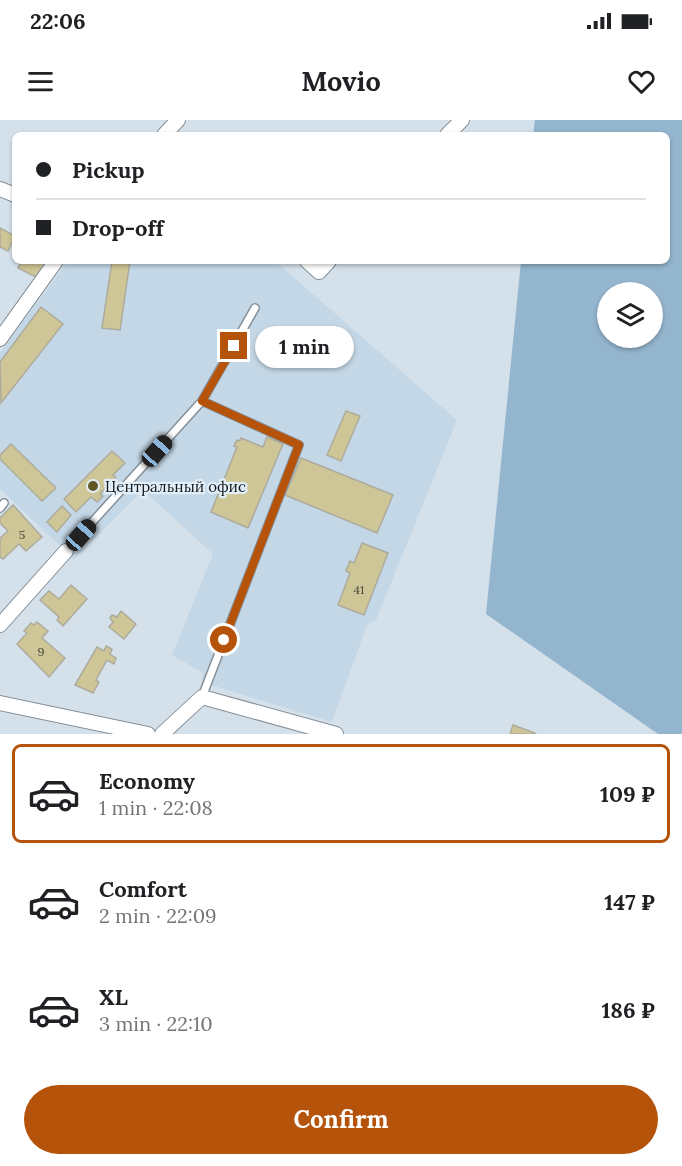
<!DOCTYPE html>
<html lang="en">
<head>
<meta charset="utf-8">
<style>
	:root { --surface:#fff; --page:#f6f6f6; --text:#202124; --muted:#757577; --line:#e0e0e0; --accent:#b45309 }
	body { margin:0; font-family:Lora,serif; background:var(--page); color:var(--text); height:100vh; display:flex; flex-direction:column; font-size:22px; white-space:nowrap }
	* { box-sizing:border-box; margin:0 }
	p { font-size:20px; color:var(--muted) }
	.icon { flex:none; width:33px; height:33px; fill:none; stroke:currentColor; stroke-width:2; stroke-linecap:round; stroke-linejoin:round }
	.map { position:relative; height:614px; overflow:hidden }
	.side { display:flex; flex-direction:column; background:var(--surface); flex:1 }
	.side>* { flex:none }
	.hud { position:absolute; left:12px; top:12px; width:658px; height:132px; border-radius:9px; box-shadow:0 2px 4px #0004; display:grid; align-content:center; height:132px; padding:0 24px; background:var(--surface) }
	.buttons { position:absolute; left:597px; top:162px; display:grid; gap:12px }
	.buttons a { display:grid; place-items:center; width:66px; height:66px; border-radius:50%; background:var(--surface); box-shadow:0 2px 4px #0004; font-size:30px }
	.end { position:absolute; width:27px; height:27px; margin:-14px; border:8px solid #b45309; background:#fff; box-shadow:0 0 0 3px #fff }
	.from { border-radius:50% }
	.bubble { position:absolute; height:42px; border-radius:21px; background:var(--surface); box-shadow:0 2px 4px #0004; font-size:20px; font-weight:800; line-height:42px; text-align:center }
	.car { position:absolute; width:18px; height:36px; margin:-18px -9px; border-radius:8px; box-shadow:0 0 4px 2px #0007; background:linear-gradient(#222 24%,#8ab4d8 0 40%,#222 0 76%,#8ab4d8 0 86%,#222 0) }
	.hud b { display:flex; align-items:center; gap:21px; height:57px; font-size:22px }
	.hud b+b { border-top:2px solid var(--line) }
	.hud i { width:15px; height:15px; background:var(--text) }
	ul { padding:10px 0 0; list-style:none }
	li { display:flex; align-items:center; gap:18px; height:99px; margin:0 12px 9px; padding:0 12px; border:3px solid transparent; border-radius:9px }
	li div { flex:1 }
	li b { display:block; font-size:22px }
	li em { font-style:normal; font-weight:800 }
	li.selected { border-color:var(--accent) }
	li>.icon { width:54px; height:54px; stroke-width:1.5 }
	.action { display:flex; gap:12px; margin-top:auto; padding:12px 24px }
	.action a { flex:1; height:69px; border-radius:36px; background:var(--accent); color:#fff; font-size:24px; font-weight:800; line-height:69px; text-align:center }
	.status { display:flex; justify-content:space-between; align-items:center; height:42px; padding:0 30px; background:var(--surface); direction:ltr }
	.status svg { height:16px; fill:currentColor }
	header { display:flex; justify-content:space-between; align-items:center; height:78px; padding:0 24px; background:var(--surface); font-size:27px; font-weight:800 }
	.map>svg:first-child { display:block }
	.built { fill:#c4d7e6 }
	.green { fill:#94b5ce; fill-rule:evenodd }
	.building { fill:#cfc697; stroke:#adab9d; stroke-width:1.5 }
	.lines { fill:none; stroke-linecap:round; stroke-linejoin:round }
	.service-casing { stroke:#848f98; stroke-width:10 }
	.minor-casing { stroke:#848f98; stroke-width:16 }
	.service { stroke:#fff; stroke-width:7 }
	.minor { stroke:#fff; stroke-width:14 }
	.route { stroke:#b45309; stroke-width:8 }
	.poi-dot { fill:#615824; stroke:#e2eef8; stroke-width:2 }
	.labels { text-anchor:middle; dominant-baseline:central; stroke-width:4.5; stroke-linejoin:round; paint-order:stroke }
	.number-label { font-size:12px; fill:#43443b }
	.poi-label { font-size:15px; fill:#14191c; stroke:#e2eef8; text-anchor:start }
</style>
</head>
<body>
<div class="status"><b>22:06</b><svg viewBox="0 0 49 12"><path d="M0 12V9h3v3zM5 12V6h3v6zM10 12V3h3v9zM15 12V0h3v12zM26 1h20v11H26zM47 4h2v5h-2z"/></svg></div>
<header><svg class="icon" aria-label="menu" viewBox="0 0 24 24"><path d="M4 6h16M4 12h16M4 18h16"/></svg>Movio<svg class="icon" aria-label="heart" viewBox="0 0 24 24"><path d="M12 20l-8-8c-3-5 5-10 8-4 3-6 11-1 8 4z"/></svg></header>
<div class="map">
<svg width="682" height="614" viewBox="0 0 682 614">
	<rect width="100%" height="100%" fill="#d4e1eb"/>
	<path class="built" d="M68,141H275L457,300L376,500L367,505L332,602L201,562L203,553L172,535L213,434L143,370L74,439L0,369V233Z"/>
	<path class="green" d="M535,0H682V614H658L486,494L521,141H668V15H533ZM608,172H652V218H608Z"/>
	<g class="building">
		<path d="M0,108L15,116L8,131L0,127Z"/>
		<path d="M22,141H46L38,158L18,148Z"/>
		<path d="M112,141H130L120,210L102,208Z"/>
		<path d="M41,187L63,204L1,283L0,242Z"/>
		<path d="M346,291L360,296L341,341L327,335Z"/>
		<path d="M267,317L283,324L248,408L211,392L237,327L234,326L237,320L240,321L241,318L263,327Z"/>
		<path d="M11,324L56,368L42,381L0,339V335Z"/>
		<path d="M112,331L125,343L113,355L116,358L100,374L103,376L97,382L91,377L76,392L64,379Z"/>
		<path d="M301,338L393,375L377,413L285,375Z"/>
		<path d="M13,385L42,417L26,431L19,424L3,439L0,437V418L8,411L0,403V398Z"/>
		<path d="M62,386L71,395L57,412L47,402Z"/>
		<path d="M362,423L388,433L364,495L338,485L350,453L346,451L350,441L354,443Z"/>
		<path d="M71,465L87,479L63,506L57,500L59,497L40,480L49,471L59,479Z"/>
		<path d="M121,491L136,504L124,519L109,507L113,502L110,498L112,495L117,497Z"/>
		<path d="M37,502L48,511L42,518L65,538L49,557L17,524L27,513L24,511L31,503L34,505Z"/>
		<path d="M106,526L112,529L110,534L116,538L114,544L107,540L96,560L99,562L93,573L75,565L97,527L104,531Z"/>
		<path d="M513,605L535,613L534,614H510Z"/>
	</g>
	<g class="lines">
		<g class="service-casing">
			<g id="service">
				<path d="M202,281L255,188"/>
				<path d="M0,388L4,383"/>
				<path d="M66,431L202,281L299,325L202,577"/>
			</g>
		</g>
		<g class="minor-casing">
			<g id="minor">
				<path d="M164,15L178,0"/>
				<path d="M447,15L462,0"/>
				<path d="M0,69L15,75"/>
				<path d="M307,141L319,152L329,141"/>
				<path d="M0,219L56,141"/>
				<path d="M0,505L66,431"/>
				<path d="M0,583L148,614"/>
				<path d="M162,614L202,577L336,614"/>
			</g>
		</g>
		<use href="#service" class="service"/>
		<use href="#minor" class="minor"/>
	</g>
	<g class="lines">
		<path class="route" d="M224,520L299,325L202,281L234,226"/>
	</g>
	<circle class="poi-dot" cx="93" cy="366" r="6"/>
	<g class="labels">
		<g class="number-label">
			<text x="22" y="414">5</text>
			<text x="359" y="469">41</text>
			<text x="41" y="531">9</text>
		</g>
		<g class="poi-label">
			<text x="105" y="366">Центральный офис</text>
		</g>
	</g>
</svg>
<div class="buttons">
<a><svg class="icon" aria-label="layers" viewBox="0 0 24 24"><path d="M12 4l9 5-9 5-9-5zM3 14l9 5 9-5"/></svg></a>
</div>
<i class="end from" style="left:224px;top:520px"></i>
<i class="end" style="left:234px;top:226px"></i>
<div class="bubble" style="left:255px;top:206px;width:99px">1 min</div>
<i class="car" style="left:157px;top:331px;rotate:42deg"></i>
<i class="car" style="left:81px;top:415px;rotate:42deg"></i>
<div class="hud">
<b><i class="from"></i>Pickup</b>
<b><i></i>Drop-off</b>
</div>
</div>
<section class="side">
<ul>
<li class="selected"><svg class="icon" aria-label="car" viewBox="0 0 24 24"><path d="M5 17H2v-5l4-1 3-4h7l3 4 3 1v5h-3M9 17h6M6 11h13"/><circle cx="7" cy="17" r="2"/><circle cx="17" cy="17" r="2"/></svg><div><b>Economy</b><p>1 min · 22:08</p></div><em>109 ₽</em></li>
<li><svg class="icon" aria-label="car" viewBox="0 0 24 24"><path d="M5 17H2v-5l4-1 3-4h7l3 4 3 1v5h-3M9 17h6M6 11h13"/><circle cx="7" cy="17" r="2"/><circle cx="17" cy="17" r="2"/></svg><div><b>Comfort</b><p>2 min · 22:09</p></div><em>147 ₽</em></li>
<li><svg class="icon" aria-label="car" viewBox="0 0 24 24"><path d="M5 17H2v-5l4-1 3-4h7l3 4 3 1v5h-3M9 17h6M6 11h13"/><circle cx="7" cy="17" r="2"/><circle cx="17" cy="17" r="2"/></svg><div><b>XL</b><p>3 min · 22:10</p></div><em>186 ₽</em></li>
</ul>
<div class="action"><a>Confirm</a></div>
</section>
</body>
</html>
